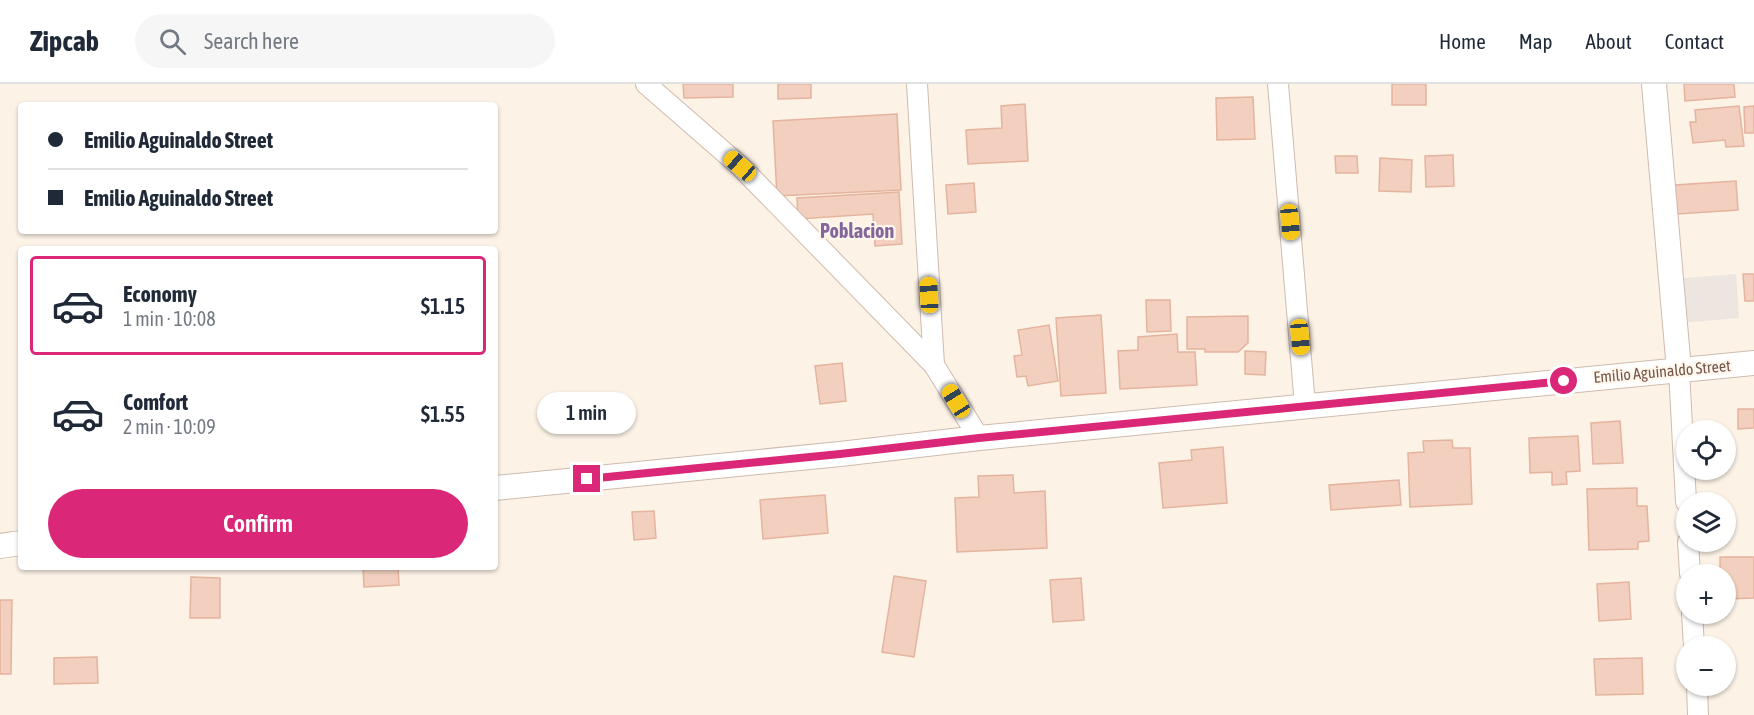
<!DOCTYPE html>
<html lang="en">
<head>
<meta charset="utf-8">
<style>
	:root { --surface:#fff; --page:#f6f6f7; --text:#1f2937; --muted:#747a83; --line:#e0e1e3; --accent:#db2777 }
	body { margin:0; font-family:"Asap Condensed",sans-serif; background:var(--page); color:var(--text); height:100vh; display:flex; flex-direction:column; font-size:22px; white-space:nowrap }
	* { box-sizing:border-box; margin:0 }
	p { font-size:20px; color:var(--muted) }
	.icon { flex:none; width:33px; height:33px; fill:none; stroke:currentColor; stroke-width:2; stroke-linecap:round; stroke-linejoin:round }
	.map { position:relative; flex:1; overflow:hidden }
	.side { position:absolute; left:18px; top:162px; width:480px; height:324px; display:flex; flex-direction:column; background:var(--surface); border-radius:6px; box-shadow:0 2px 4px #0004 }
	.side>* { flex:none }
	.banner { position:absolute; left:18px; top:18px; width:480px; height:132px; border-radius:6px; box-shadow:0 2px 4px #0004; display:grid; align-content:center; height:132px; padding:0 30px; background:var(--surface) }
	.fabs { position:absolute; left:1676px; top:336px; display:grid; gap:12px }
	.fabs a { display:grid; place-items:center; width:60px; height:60px; border-radius:50%; background:var(--surface); box-shadow:0 2px 4px #0004; font-size:30px }
	.end { position:absolute; width:27px; height:27px; margin:-14px; border:8px solid #db2777; background:#fff; box-shadow:0 0 0 3px #fff }
	.from { border-radius:50% }
	.bubble { position:absolute; height:42px; border-radius:21px; background:var(--surface); box-shadow:0 2px 4px #0004; font-size:20px; font-weight:600; line-height:42px; text-align:center }
	.car { position:absolute; width:18px; height:36px; margin:-18px -9px; border-radius:8px; box-shadow:0 0 4px 2px #0007; background:linear-gradient(#f5c518 24%,#345 0 40%,#f5c518 0 76%,#345 0 86%,#f5c518 0) }
	.banner b { display:flex; align-items:center; gap:21px; height:57px; font-size:22px }
	.banner b+b { border-top:2px solid var(--line) }
	.banner i { width:15px; height:15px; background:var(--text) }
	ul { padding:10px 0 0; list-style:none }
	li { display:flex; align-items:center; gap:18px; height:99px; margin:0 12px 9px; padding:0 18px; border:3px solid transparent; border-radius:6px }
	li div { flex:1 }
	li b { display:block; font-size:22px }
	li em { font-style:normal; font-weight:600 }
	li.current { border-color:var(--accent) }
	li>.icon { width:54px; height:54px; stroke-width:1.5 }
	.primary-button { display:flex; gap:12px; margin-top:auto; padding:12px 30px }
	.primary-button a { flex:1; height:69px; border-radius:36px; background:var(--accent); color:#fff; font-size:24px; font-weight:600; line-height:69px; text-align:center }
	header { display:flex; align-items:center; gap:36px; box-sizing:border-box; height:84px; padding:0 30px; background:var(--surface); border-bottom:2px solid var(--line) }
	header strong { font-size:28px }
	nav { display:flex; gap:33px; margin-inline-start:auto; font-size:21px }
	.search { width:420px; height:54px; background:var(--page); display:flex; align-items:center; gap:15px; box-sizing:border-box; padding:0 21px; border-radius:33px; color:var(--muted); font-size:22px }
	.map>svg:first-child { display:block }
	.industrial { fill:#ede5e0 }
	.building { fill:#f2cfbe; stroke:#e5b49e; stroke-width:1.5 }
	.lines { fill:none; stroke-linecap:round; stroke-linejoin:round }
	.minor-casing { stroke:#d0bbae; stroke-width:22 }
	.tertiary-casing { stroke:#d0bbae; stroke-width:26 }
	.minor { stroke:#fff; stroke-width:20 }
	.tertiary { stroke:#fff; stroke-width:24 }
	.route { stroke:#db2777; stroke-width:8 }
	.labels { text-anchor:middle; dominant-baseline:central; stroke-width:4.5; stroke-linejoin:round; paint-order:stroke }
	.street-label { font-size:16px; fill:#76574a; stroke:#fff7ed }
	.quarter-label { font-size:20px; font-weight:bold; fill:#85669a; stroke:#fff7ed }
</style>
</head>
<body>
<header>
<strong>Zipcab</strong>
<div class="search"><svg class="icon" aria-label="search" viewBox="0 0 24 24"><circle cx="10" cy="10" r="6"/><path d="M15 15l6 6"/></svg>Search here</div>
<nav><a>Home</a><a>Map</a><a>About</a><a>Contact</a></nav>
</header>
<div class="map">
<svg width="1754" height="631" viewBox="0 0 1754 631">
	<rect width="100%" height="100%" fill="#fcf2e6"/>
	<path class="industrial" d="M1736,190L1739,234L1679,239L1674,195Z"/>
	<g class="building">
		<path d="M683,0H733V13L684,14Z"/>
		<path d="M778,0H811V14L778,15Z"/>
		<rect x="1392" y="0" width="34" height="21"/>
		<path d="M1684,0H1734L1735,13L1685,17Z"/>
		<path d="M1253,13L1255,55L1217,56L1216,14Z"/>
		<path d="M1025,20L1028,77L968,80L966,46L1002,44L1001,22Z"/>
		<path d="M1739,22L1744,62L1726,63L1725,56L1693,59L1690,38H1696L1695,26Z"/>
		<path d="M1754,22V49H1745L1744,23Z"/>
		<path d="M897,30L901,106L777,112L773,37Z"/>
		<path d="M1453,71L1454,102L1426,103L1425,72Z"/>
		<path d="M1335,72H1357L1358,89H1336Z"/>
		<path d="M1380,74L1412,76L1411,108L1379,107Z"/>
		<path d="M1736,97L1738,126L1677,130L1675,101Z"/>
		<path d="M974,99L976,128L948,130L946,101Z"/>
		<path d="M899,108L902,160L875,162L873,130L798,135L797,114Z"/>
		<path d="M1743,190H1754V217H1745Z"/>
		<path d="M1146,216H1170L1171,247L1147,248Z"/>
		<path d="M1101,231L1106,309L1061,312L1056,234Z"/>
		<path d="M1248,232V259L1238,268H1205V265H1187V233Z"/>
		<path d="M1049,241L1058,297L1028,302L1026,292L1017,293L1014,272L1022,271L1018,246Z"/>
		<path d="M1177,250L1178,268H1195L1197,301L1120,305L1118,267L1138,266V253Z"/>
		<path d="M1245,267L1266,268L1265,291L1245,290Z"/>
		<path d="M842,279L846,317L820,320L815,282Z"/>
		<path d="M1738,325H1754V344L1738,345Z"/>
		<path d="M1620,337L1623,379L1593,380L1591,339Z"/>
		<path d="M1578,352L1580,387L1566,388L1567,400L1552,401V388L1530,389L1529,354Z"/>
		<path d="M1452,356L1453,364H1470L1472,420L1410,423L1408,369L1424,368L1423,357Z"/>
		<path d="M1223,363L1227,419L1163,424L1159,379L1192,376L1191,366Z"/>
		<path d="M1013,391L1014,409L1045,407L1047,464L957,468L955,414L979,413L978,392Z"/>
		<path d="M1399,396L1401,421L1331,426L1329,401Z"/>
		<path d="M1637,404V422H1647L1649,457L1638,458V465L1589,466L1587,405Z"/>
		<path d="M825,411L828,449L763,455L760,416Z"/>
		<path d="M654,427L656,454L634,456L632,428Z"/>
		<path d="M1720,473H1754V514L1725,515V490H1720Z"/>
		<path d="M363,483H398L399,501L364,503Z"/>
		<path d="M894,492L926,497L914,573L882,568Z"/>
		<path d="M191,493L220,494V534H190Z"/>
		<path d="M1081,494L1084,536L1053,538L1050,496Z"/>
		<path d="M1629,498L1631,535L1599,537L1597,500Z"/>
		<path d="M0,516H12L11,590H0Z"/>
		<path d="M97,573L98,599L54,600V574Z"/>
		<path d="M1642,574L1643,610L1596,611L1594,575Z"/>
	</g>
	<g class="lines">
		<g class="minor-casing">
			<g id="minor">
				<path d="M646,0L740,82L934,281L979,354"/>
				<path d="M917,0L934,281"/>
				<path d="M1278,0L1305,322"/>
				<path d="M1679,286L1686,418"/>
				<path d="M1688,458L1690,490"/>
				<path d="M1692,530L1694,562"/>
				<path d="M1697,602L1698,631"/>
			</g>
		</g>
		<g class="tertiary-casing">
			<g id="tertiary">
				<path d="M1654,0L1679,286"/>
				<path d="M495,404L840,370L979,354L1754,279"/>
				<path d="M0,462L21,459"/>
			</g>
		</g>
		<use href="#minor" class="minor"/>
		<use href="#tertiary" class="tertiary"/>
	</g>
	<g class="lines">
		<path class="route" d="M587,395L840,370L979,354L1564,297"/>
	</g>
	<g class="labels">
		<g class="street-label">
			<text transform="translate(1662 287) rotate(-5)">Emilio Aguinaldo Street</text>
		</g>
		<g class="quarter-label">
			<text x="857" y="146">Poblacion</text>
		</g>
	</g>
</svg>
<div class="fabs">
<a><svg class="icon" aria-label="locate" viewBox="0 0 24 24"><circle cx="12" cy="12" r="6"/><path d="M12 2v4M12 18v4M2 12h4M18 12h4"/></svg></a>
<a><svg class="icon" aria-label="layers" viewBox="0 0 24 24"><path d="M12 4l9 5-9 5-9-5zM3 14l9 5 9-5"/></svg></a>
<a>+</a>
<a>−</a>
</div>
<i class="end from" style="left:1564px;top:297px"></i>
<i class="end" style="left:587px;top:395px"></i>
<div class="bubble" style="left:537px;top:308px;width:99px">1 min</div>
<i class="car" style="left:740px;top:82px;rotate:311deg"></i>
<i class="car" style="left:1290px;top:138px;rotate:175deg"></i>
<i class="car" style="left:929px;top:211px;rotate:357deg"></i>
<i class="car" style="left:1300px;top:253px;rotate:175deg"></i>
<i class="car" style="left:956px;top:317px;rotate:328deg"></i>
<div class="banner">
<b><i class="from"></i>Emilio Aguinaldo Street</b>
<b><i></i>Emilio Aguinaldo Street</b>
</div>
<section class="side">
<ul>
<li class="current"><svg class="icon" aria-label="car" viewBox="0 0 24 24"><path d="M5 17H2v-5l4-1 3-4h7l3 4 3 1v5h-3M9 17h6M6 11h13"/><circle cx="7" cy="17" r="2"/><circle cx="17" cy="17" r="2"/></svg><div><b>Economy</b><p>1 min · 10:08</p></div><em>$1.15</em></li>
<li><svg class="icon" aria-label="car" viewBox="0 0 24 24"><path d="M5 17H2v-5l4-1 3-4h7l3 4 3 1v5h-3M9 17h6M6 11h13"/><circle cx="7" cy="17" r="2"/><circle cx="17" cy="17" r="2"/></svg><div><b>Comfort</b><p>2 min · 10:09</p></div><em>$1.55</em></li>
</ul>
<div class="primary-button"><a>Confirm</a></div>
</section>
</div>
</body>
</html>
